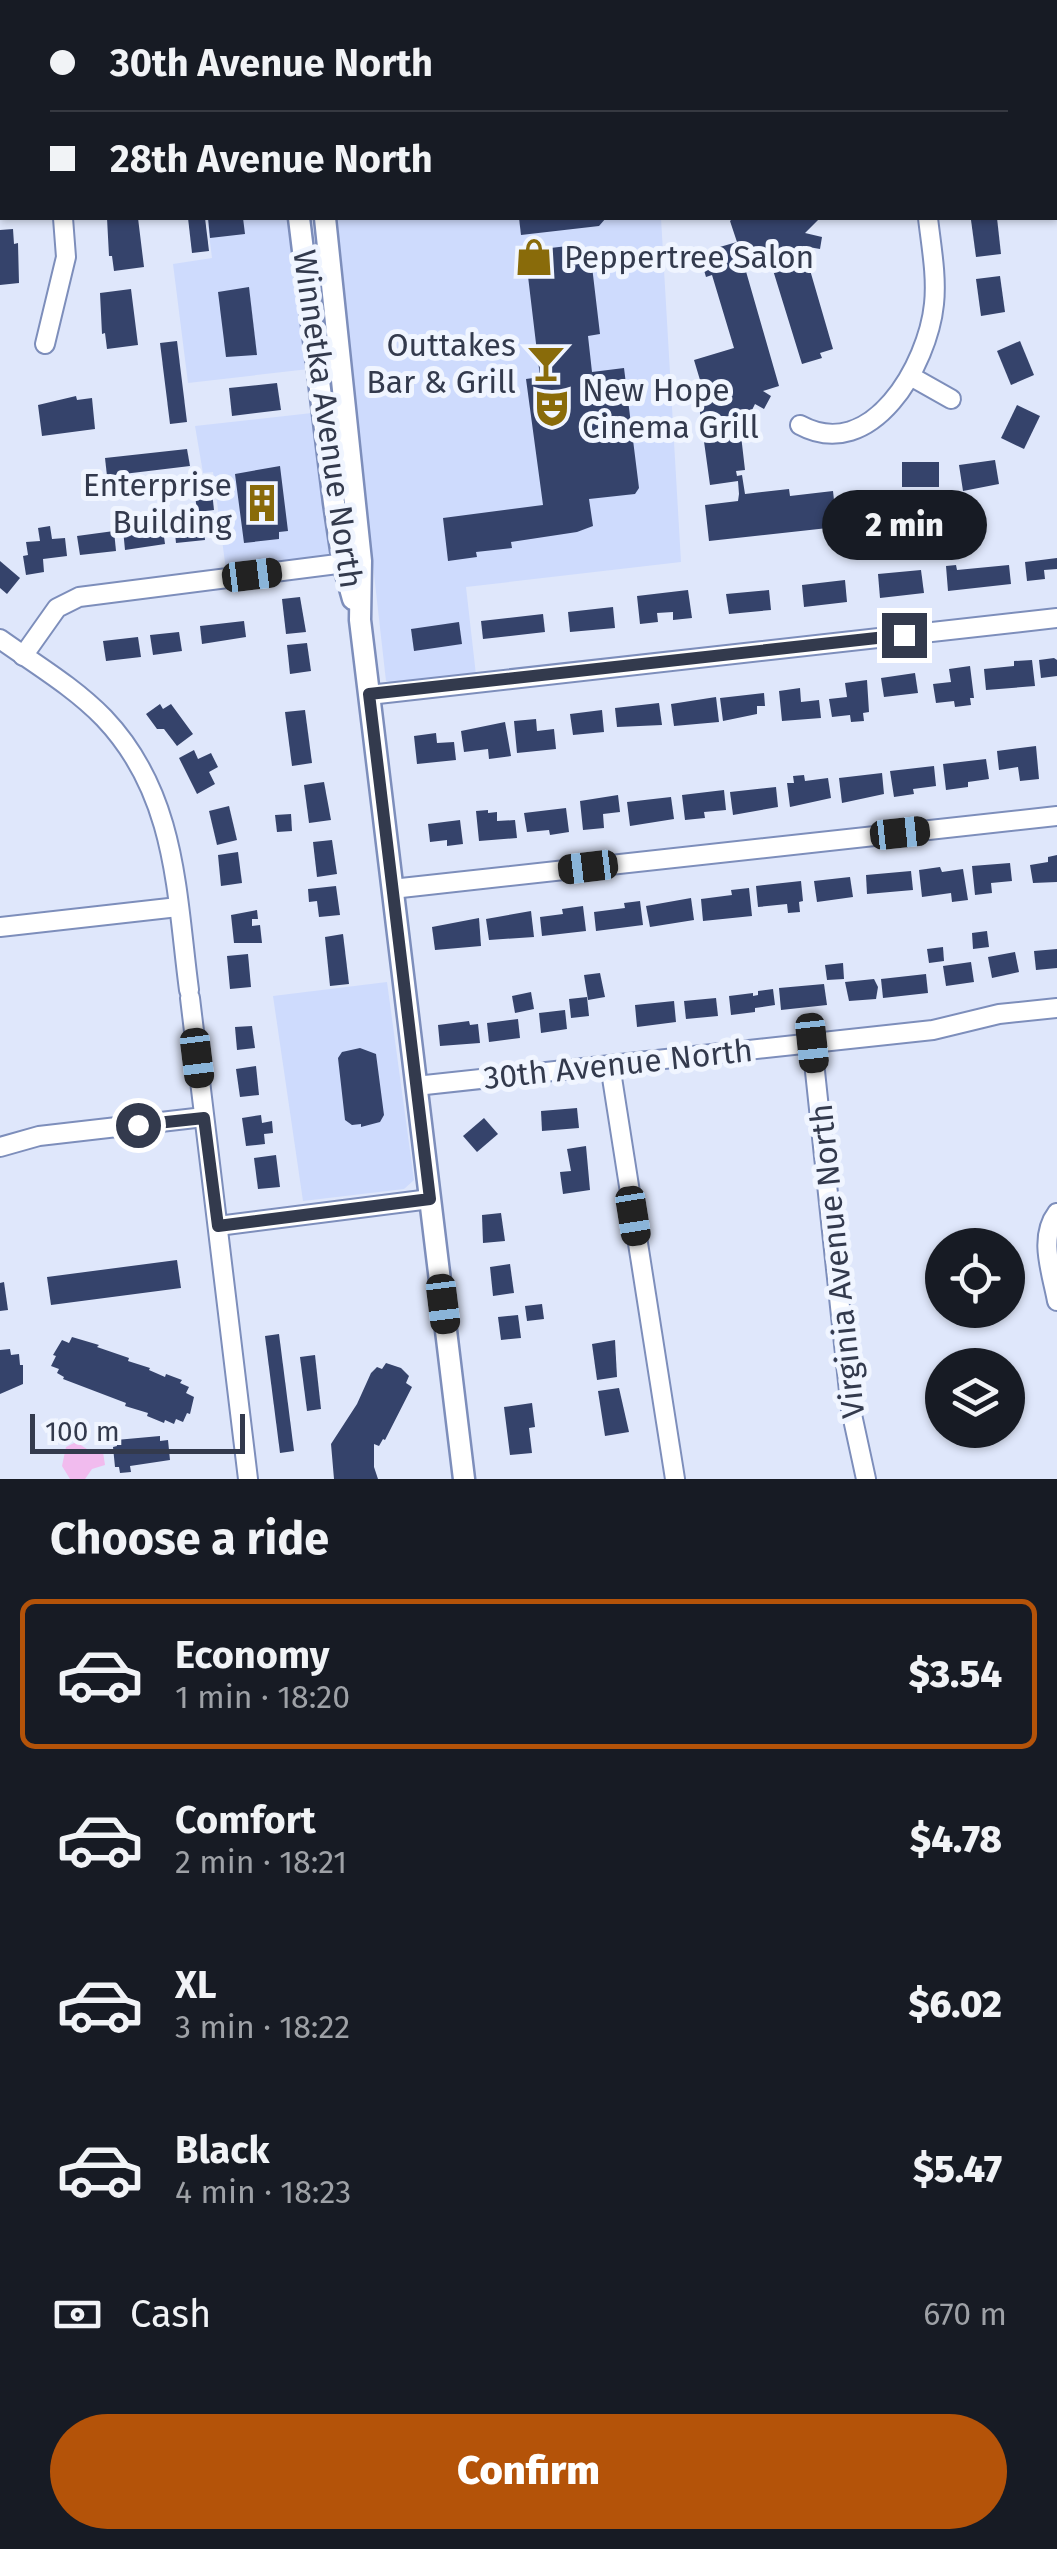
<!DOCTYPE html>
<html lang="en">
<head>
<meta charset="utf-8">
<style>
	:root { --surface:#171b24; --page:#242831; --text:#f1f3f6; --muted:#9ea1a6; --line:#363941; --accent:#b45309 }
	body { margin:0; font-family:"Fira Sans",sans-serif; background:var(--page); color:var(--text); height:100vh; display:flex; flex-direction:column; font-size:38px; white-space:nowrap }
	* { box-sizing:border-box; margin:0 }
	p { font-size:32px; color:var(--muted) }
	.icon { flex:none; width:55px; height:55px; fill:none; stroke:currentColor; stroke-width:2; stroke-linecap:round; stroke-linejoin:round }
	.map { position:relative; height:1479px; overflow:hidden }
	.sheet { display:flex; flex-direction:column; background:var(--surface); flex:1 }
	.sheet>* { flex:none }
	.guide { position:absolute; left:0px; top:0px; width:1058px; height:220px; box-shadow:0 2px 8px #0004; display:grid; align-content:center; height:220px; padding:0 50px; background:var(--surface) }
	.controls { position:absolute; left:925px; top:1228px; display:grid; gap:20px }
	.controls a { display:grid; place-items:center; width:100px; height:100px; border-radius:50%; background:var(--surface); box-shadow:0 2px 8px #0004; font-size:50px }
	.scale { position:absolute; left:30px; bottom:25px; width:215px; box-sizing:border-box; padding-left:10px; border:5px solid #333a4d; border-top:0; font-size:28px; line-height:35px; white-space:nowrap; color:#333a4d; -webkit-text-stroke:8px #f0f5ff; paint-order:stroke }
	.end { position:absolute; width:45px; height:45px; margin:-22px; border:12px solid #333a4d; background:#fff; box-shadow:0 0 0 5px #fff }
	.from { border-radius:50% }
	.bubble { position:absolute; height:70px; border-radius:35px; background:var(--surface); box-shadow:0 2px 8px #0004; font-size:32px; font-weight:800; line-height:70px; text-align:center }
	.car { position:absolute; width:30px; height:60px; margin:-30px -15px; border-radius:12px; box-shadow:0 0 8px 2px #0007; background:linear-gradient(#222 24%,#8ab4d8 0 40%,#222 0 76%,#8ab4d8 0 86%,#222 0) }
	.guide b { display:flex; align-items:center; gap:35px; height:95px; font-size:38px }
	.guide b+b { border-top:2px solid var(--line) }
	.guide i { width:25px; height:25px; background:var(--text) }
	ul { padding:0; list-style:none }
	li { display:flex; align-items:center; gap:30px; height:150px; margin:0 20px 15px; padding:0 30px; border:5px solid transparent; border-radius:15px }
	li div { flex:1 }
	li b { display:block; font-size:38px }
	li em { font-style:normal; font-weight:800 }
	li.current { border-color:var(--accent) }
	li>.icon { width:90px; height:90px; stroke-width:1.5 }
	h2 { padding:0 50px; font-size:45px; line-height:120px }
	.pay { display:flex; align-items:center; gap:25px; height:110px; padding:0 50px; font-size:38px }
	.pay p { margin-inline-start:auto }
	.primary-button { display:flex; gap:20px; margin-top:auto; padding:20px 50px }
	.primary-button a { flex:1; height:115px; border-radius:60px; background:var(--accent); color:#fff; font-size:40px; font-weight:800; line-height:115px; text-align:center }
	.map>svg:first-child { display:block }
	.built { fill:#cedbfd }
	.water { fill:#f1bbee }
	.building { fill:#35436b }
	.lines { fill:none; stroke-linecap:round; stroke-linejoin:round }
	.minor-casing { stroke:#7d8ebb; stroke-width:22 }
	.major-casing { stroke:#7d8ebb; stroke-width:25 }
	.minor { stroke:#fff; stroke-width:18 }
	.major { stroke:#fff; stroke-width:20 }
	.route { stroke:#333a4d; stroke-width:12 }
	.labels { text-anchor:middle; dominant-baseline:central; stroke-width:10; stroke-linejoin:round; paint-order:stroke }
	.poi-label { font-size:32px; fill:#333a4d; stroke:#f0f5ff; text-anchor:start }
	.street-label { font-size:32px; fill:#333a4d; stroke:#f0f5ff }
</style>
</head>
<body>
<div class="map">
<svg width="1057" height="1479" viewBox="0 0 1057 1479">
	<rect width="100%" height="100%" fill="#dfe7fb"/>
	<g class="built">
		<path d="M207,218H290L309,369L188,383L173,264L212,258Z"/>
		<path d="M334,218H661L681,562L466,587L476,675L393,683L386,681Z"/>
		<path d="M312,413L333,550L324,557L226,570L213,472L203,473L195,426Z"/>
		<path d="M387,982L414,1180L404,1189L303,1201L273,996Z"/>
	</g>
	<path class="water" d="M76,1442L90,1451L103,1452L105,1465L92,1469L85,1479H70L62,1466L66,1447Z"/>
	<g class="building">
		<path d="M107,218H138L144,267L114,271L112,256H109Z"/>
		<path d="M188,218H205L209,251L192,253Z"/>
		<path d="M208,218H243L245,234L210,238Z"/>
		<path d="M519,218H606L599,226L521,235Z"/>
		<path d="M733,218H820L805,233L822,237L820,249L803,246L833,349L820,353L822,358L802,364L768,254L743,261L779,386L763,391L771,396L764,409L755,404L748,418H739L745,470L736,471L737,476L742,475L745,494L789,489L790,496L833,491L837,527L709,541L705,505L738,501L739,494L738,481L710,485L698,398L700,380L694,360L734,348L712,275L706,277L699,253L737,242L730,221Z"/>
		<path d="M997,218L1001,254L976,257L971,220Z"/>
		<path d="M13,229L14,244L18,243L19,283L0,285V230Z"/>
		<path d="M576,245L578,259L591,258L600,334L588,336L592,372L624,368L639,488L635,494L589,499L593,526L577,532L511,542L512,548L476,552L477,557L448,561L443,518L543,505L526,379L540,377L525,251Z"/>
		<path d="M1000,276L1005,312L981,316L976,279Z"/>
		<path d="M249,287L257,355L226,357L218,292Z"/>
		<path d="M131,289L138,345L107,349L105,333L102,334L100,293Z"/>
		<path d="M177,341L187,422L170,424L160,343Z"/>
		<path d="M1020,341L1034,375L1011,385L997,351Z"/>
		<path d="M277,383L281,410L232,416L229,388Z"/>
		<path d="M76,396L77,400L92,398L95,429L42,436L38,405Z"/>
		<path d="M1017,405L1040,416L1024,449L1001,438Z"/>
		<path d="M187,449L190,466L107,476L105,458Z"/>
		<path d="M995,460L999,484L963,491L959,465Z"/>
		<rect x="902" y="462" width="37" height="25"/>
		<path d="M280,466L288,531L279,532V539L244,543L235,474Z"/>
		<path d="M211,483L214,510L197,512L194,485Z"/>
		<path d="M161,515L165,544L125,550L123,529L154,526L153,516Z"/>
		<path d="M203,521L205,540L176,543L174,524Z"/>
		<path d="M50,526L52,539L65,538L67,556L43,559L44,572L26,575L23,556L28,555L26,542L40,541L38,528Z"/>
		<path d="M114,531L116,551L80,555L77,536Z"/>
		<path d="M1057,558V569L1044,570L1045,579L1027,581L1025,562Z"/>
		<path d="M0,561L20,578L7,594L0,588Z"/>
		<path d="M956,565L957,570L1009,565L1011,584L948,591L946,566Z"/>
		<path d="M921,570L924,593L880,598L878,574Z"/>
		<path d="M845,580L847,602L804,607L802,585Z"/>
		<path d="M688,590L692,618L673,620V612L657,613L658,622L640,624L637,596Z"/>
		<path d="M769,590L771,610L729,614L726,594Z"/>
		<path d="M300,597L306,632L286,634L282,599Z"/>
		<path d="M613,607L615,628L570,632L568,612Z"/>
		<path d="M543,614L545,632L483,639L481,621Z"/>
		<path d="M244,621L246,637L202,644L200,626Z"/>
		<path d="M459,622L462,644L414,651L411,629Z"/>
		<path d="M179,632L182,651L153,655L150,635Z"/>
		<path d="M138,637L141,657L106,661L103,641Z"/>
		<path d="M307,643L311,671L290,674L287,645Z"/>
		<path d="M1054,658L1057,660V676L1041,678L1039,660Z"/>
		<path d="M1032,660L1035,686L986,690L984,669L1014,666V661Z"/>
		<path d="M970,666L974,698H970L971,705L955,707L954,701L936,703L933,684L951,682L949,669Z"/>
		<path d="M915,673L918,693L884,697L881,678Z"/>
		<path d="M867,680L869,712L863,713L864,721L851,722L850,715L832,717L829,699L847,697L845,683Z"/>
		<path d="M800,688L801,702L819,700L821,718L782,721L779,691Z"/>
		<path d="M764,693L765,706H757V714L723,721L720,698Z"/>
		<path d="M716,697L719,722L674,726L671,704Z"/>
		<path d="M659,703L662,725L617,727L615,708Z"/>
		<path d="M160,704L163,709L171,704L193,734L177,746L164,729H157L146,714Z"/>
		<path d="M305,710L312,763L292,766L285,712Z"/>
		<path d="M602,710L604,732L573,735L570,714Z"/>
		<path d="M536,719L537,731L554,729L556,749L517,753L514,721Z"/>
		<path d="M505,722L511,756L489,759L488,749L464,752L461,731Z"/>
		<path d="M436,733L437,743L454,742L456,760L417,764L414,736Z"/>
		<path d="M1036,746L1039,779L1020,781L1018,767L999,770L997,751Z"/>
		<path d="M194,750L198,759L211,753L218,767L209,772L215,784L197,794L179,758Z"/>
		<path d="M986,759L989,779L968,782V787L946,790L943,764Z"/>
		<path d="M934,766L936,786L913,789L914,794L894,797L890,771Z"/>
		<path d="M882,773L884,794L842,803L839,778Z"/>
		<path d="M804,775L805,781L828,778L831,798L790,807L787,783H794L793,776Z"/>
		<path d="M324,782L331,820L309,823L304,785Z"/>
		<path d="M776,787L778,807L733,815L730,792Z"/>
		<path d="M724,790L726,810L704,812L705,818L685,820L682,795Z"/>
		<path d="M618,795L620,812L603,814L604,828L583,830L580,801Z"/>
		<path d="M671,797L674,819L630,826L627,802Z"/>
		<path d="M229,806L237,840L217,845L209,811Z"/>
		<path d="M566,808L569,832L550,835L549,830L527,832L524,813Z"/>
		<path d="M488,810V813L497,812V821L515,820L517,838L479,841L476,811Z"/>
		<path d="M291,814L292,831L277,832L275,815Z"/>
		<path d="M460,820L463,844L447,846V840L430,842L428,824Z"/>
		<path d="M332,840L337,874L317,877L313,842Z"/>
		<path d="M238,852L242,883L221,886L218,855Z"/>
		<path d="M1057,855V882L1033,883L1030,865L1048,862V857Z"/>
		<path d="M1010,863L1012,881L991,883L992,893L975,895L972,866Z"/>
		<path d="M940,867L942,872L963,869L968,900L952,902L951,893L922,897L919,870Z"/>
		<path d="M911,871L913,890L867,894L866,875Z"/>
		<path d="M850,877L853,897L817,902L814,881Z"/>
		<path d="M801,881L803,901L799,902L800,912L788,913L787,904L758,907L756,886Z"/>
		<path d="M336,886L340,915L319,917L317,901L309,902L308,889Z"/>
		<path d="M749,888L752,916L703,921L701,899L732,895L731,890Z"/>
		<path d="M691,898L694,920L650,927L646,906Z"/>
		<path d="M640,901L643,925L596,931L594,912L625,908L624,903Z"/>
		<path d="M583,906L586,931L542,936L540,917L563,914L562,909Z"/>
		<path d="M257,910L258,919H252V926L260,925L262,943H234L231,915Z"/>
		<path d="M531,911L534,937L489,940L486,919Z"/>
		<path d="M479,918L481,946L435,950L432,927Z"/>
		<path d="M987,931L989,947L973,949L972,933Z"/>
		<path d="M343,934L349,984L330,986L325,937Z"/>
		<path d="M943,947L944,961L929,963L927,949Z"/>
		<path d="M1057,949V968L1036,970L1034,951Z"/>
		<path d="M1015,952L1019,972L992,978L988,957Z"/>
		<path d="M248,954L251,987L230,989L227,956Z"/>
		<path d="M971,962L974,982L946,986L943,966Z"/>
		<path d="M843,963L844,979L827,980L825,965Z"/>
		<path d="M600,973L605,997L588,1000L584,975Z"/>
		<path d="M926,974L928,993L883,998L881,979Z"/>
		<path d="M874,979L878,987L876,999L849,1001L845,982Z"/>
		<path d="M824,984L827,1005L781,1010L779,988Z"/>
		<path d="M773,989L775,1005L755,1008V1012L731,1015L729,996L753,993V996L758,995V991Z"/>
		<path d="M531,992L534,1009L515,1013L512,996Z"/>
		<path d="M587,997L589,1016L571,1018L569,999Z"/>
		<path d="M716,998L718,1016L686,1019L684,1001Z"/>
		<path d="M674,1001L676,1022L637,1027L635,1005Z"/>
		<path d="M565,1010L567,1029L541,1033L539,1013Z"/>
		<path d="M518,1019L520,1038L489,1042L487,1023Z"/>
		<path d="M469,1021L470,1025L478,1024L480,1043L440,1046L438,1025Z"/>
		<path d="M252,1026L255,1048L237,1050L235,1027Z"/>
		<path d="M360,1048L376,1054L384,1115L380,1122L361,1127V1124L352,1125L345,1120L338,1058L342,1052Z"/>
		<path d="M256,1066L259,1095L240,1097L236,1069Z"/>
		<path d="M577,1108L579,1128L542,1131L541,1111Z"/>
		<path d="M261,1115L262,1123L272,1121L273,1133L264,1134L265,1144L246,1146L242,1118Z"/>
		<path d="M484,1118L498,1134L477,1152L463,1136Z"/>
		<path d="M586,1146L590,1190L563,1194L560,1172L571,1171L567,1149Z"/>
		<path d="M276,1155L280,1187L258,1189L254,1158Z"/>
		<path d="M501,1213L505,1241L483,1243L482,1215Z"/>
		<path d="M177,1260L181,1288L51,1305L47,1277Z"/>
		<path d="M510,1264L514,1293L493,1296L490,1267Z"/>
		<path d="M4,1282L8,1310L0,1311V1283Z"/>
		<path d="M542,1304L544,1319L527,1321L525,1306Z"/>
		<path d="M518,1315L521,1338L501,1340L498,1317Z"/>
		<path d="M279,1334L294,1451L280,1453L265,1336Z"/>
		<path d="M72,1337L99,1345L97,1347L129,1358L128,1361L150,1368L149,1370L165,1377L166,1374L182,1380L180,1383L189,1387L186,1393L194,1397L190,1414L187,1413L183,1422L176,1419L174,1424L165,1420L164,1423L147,1416L148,1413L125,1406L126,1403L63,1379L64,1377L57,1373L59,1369L51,1366L56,1356L53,1355L62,1340L69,1343Z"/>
		<path d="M615,1340L617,1377L597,1380L592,1344Z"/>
		<path d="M10,1349L11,1355L19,1354L20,1365H23V1384L0,1394V1350Z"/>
		<path d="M315,1355L321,1409L307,1411L300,1357Z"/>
		<path d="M386,1363L401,1368L409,1376L406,1383L412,1387L385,1440L383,1439L379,1446L374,1444V1467L378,1479H334L331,1444L357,1404L371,1373L377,1367L382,1369Z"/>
		<path d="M619,1388L629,1432L605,1436L598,1391Z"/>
		<path d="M532,1403L535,1427L529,1428L532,1453L510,1455L504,1407Z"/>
		<path d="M160,1436V1441L168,1440L170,1460L130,1466L131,1472L120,1473L119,1467H115L113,1447L117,1446L116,1440Z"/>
	</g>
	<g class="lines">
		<g class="minor-casing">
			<g id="minor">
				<path d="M1005,0L1006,2"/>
				<path d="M1055,39H1057"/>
				<path d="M0,159L2,158"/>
				<path d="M45,344L66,257L63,218"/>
				<path d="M912,377L951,399"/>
				<path d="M800,425C872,464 928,364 934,304C937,276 931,245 928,218"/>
				<path d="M0,639C35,664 74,687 104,718C177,795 176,892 189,990"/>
				<path d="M23,656L57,608L79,597L353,562"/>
				<path d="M369,695L1057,618"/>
				<path d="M392,889L1057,816"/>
				<path d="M0,927L178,907"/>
				<path d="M190,998L248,1479"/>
				<path d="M812,1043L851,1410L866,1479"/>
				<path d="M610,1065L675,1479"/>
				<path d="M416,1086L933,1030L999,1014L1057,1008"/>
				<path d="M0,1147L39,1136L204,1117"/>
				<path d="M1057,1213C1038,1238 1052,1273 1057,1301"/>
				<path d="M218,1226L430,1199"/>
			</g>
		</g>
		<g class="major-casing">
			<g id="major">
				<path d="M272,0L273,2"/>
				<path d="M298,0V2"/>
				<path d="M299,218L334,503L343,563L353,599"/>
				<path d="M325,218L361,561L360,620L464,1479"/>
			</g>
		</g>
		<use href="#minor" class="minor"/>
		<use href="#major" class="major"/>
	</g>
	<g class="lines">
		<path class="route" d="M138,1125L204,1118L218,1226L430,1199L369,694L904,635"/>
	</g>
	<defs>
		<g id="shop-bare" transform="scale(3)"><path d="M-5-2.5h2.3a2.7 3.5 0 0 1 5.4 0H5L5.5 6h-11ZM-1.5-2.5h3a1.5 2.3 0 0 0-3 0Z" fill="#896b0a" stroke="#f0f5ff" stroke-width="2.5" paint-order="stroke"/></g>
		<g id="bar-bare" transform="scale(3)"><path d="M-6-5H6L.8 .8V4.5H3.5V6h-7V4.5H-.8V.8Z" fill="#896b0a" stroke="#f0f5ff" stroke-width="2.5" paint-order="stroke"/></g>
		<g id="theatre-bare" transform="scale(3)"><path d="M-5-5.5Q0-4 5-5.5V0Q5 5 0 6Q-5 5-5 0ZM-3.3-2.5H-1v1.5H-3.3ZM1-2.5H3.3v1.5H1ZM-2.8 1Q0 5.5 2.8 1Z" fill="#896b0a" stroke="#f0f5ff" stroke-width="2.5" paint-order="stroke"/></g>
		<g id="building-bare" transform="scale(3)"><path d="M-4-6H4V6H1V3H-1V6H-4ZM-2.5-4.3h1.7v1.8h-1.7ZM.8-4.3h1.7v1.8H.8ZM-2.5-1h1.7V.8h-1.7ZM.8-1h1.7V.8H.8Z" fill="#896b0a" stroke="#f0f5ff" stroke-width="2.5" paint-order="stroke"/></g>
	</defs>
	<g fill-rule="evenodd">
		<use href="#shop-bare" x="534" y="257"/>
		<use href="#bar-bare" x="546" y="363"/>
		<use href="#theatre-bare" x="552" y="408"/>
		<use href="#building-bare" x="262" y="503"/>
	</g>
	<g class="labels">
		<g class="poi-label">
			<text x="564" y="257">Peppertree Salon</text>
			<text x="516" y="345" text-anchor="end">Outtakes<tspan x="516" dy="37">Bar &amp; Grill</tspan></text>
			<text x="582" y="390">New Hope<tspan x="582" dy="37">Cinema Grill</tspan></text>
			<text x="232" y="485" text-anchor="end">Enterprise<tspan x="232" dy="37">Building</tspan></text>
		</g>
		<g class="street-label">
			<text transform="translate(328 419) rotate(82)">Winnetka Avenue North</text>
			<text transform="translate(618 1064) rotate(-6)">30th Avenue North</text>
			<text transform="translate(837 1261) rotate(-96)">Virginia Avenue North</text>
		</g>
	</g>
</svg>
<div class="controls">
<a><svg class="icon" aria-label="locate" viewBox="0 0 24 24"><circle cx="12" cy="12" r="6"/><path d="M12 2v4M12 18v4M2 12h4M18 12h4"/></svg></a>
<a><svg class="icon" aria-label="layers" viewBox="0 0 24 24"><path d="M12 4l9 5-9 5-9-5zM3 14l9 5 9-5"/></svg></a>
</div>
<div class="scale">100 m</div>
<i class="end from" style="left:138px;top:1125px"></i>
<i class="end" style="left:904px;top:635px"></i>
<div class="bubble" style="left:822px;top:490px;width:165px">2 min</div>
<i class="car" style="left:252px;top:575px;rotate:83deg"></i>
<i class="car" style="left:900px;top:833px;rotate:84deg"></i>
<i class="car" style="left:588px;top:867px;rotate:263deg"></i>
<i class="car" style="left:812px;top:1043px;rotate:174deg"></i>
<i class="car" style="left:197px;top:1058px;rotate:173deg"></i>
<i class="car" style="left:633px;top:1216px;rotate:171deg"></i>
<i class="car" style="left:443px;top:1304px;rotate:173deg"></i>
<div class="guide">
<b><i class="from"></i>30th Avenue North</b>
<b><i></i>28th Avenue North</b>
</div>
</div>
<section class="sheet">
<h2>Choose a ride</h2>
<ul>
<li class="current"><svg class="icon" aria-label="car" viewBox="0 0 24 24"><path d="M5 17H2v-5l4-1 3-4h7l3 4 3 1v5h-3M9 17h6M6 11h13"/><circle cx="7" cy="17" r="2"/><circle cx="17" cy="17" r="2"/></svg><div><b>Economy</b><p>1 min · 18:20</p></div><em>$3.54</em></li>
<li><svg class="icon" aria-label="car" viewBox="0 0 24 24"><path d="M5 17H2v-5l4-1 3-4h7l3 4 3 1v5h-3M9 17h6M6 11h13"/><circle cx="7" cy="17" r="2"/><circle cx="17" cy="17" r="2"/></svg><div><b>Comfort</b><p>2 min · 18:21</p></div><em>$4.78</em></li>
<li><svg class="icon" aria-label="car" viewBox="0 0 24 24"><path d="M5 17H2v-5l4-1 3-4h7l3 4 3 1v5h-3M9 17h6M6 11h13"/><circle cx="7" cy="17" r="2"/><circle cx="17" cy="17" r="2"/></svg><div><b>XL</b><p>3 min · 18:22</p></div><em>$6.02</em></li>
<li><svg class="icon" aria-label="car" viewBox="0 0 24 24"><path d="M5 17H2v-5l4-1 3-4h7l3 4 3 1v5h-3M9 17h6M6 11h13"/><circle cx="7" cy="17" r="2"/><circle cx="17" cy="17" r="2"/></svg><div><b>Black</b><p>4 min · 18:23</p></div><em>$5.47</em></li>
</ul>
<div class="pay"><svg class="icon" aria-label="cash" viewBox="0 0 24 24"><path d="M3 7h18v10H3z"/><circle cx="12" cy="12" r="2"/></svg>Cash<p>670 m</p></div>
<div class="primary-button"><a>Confirm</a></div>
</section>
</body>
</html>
